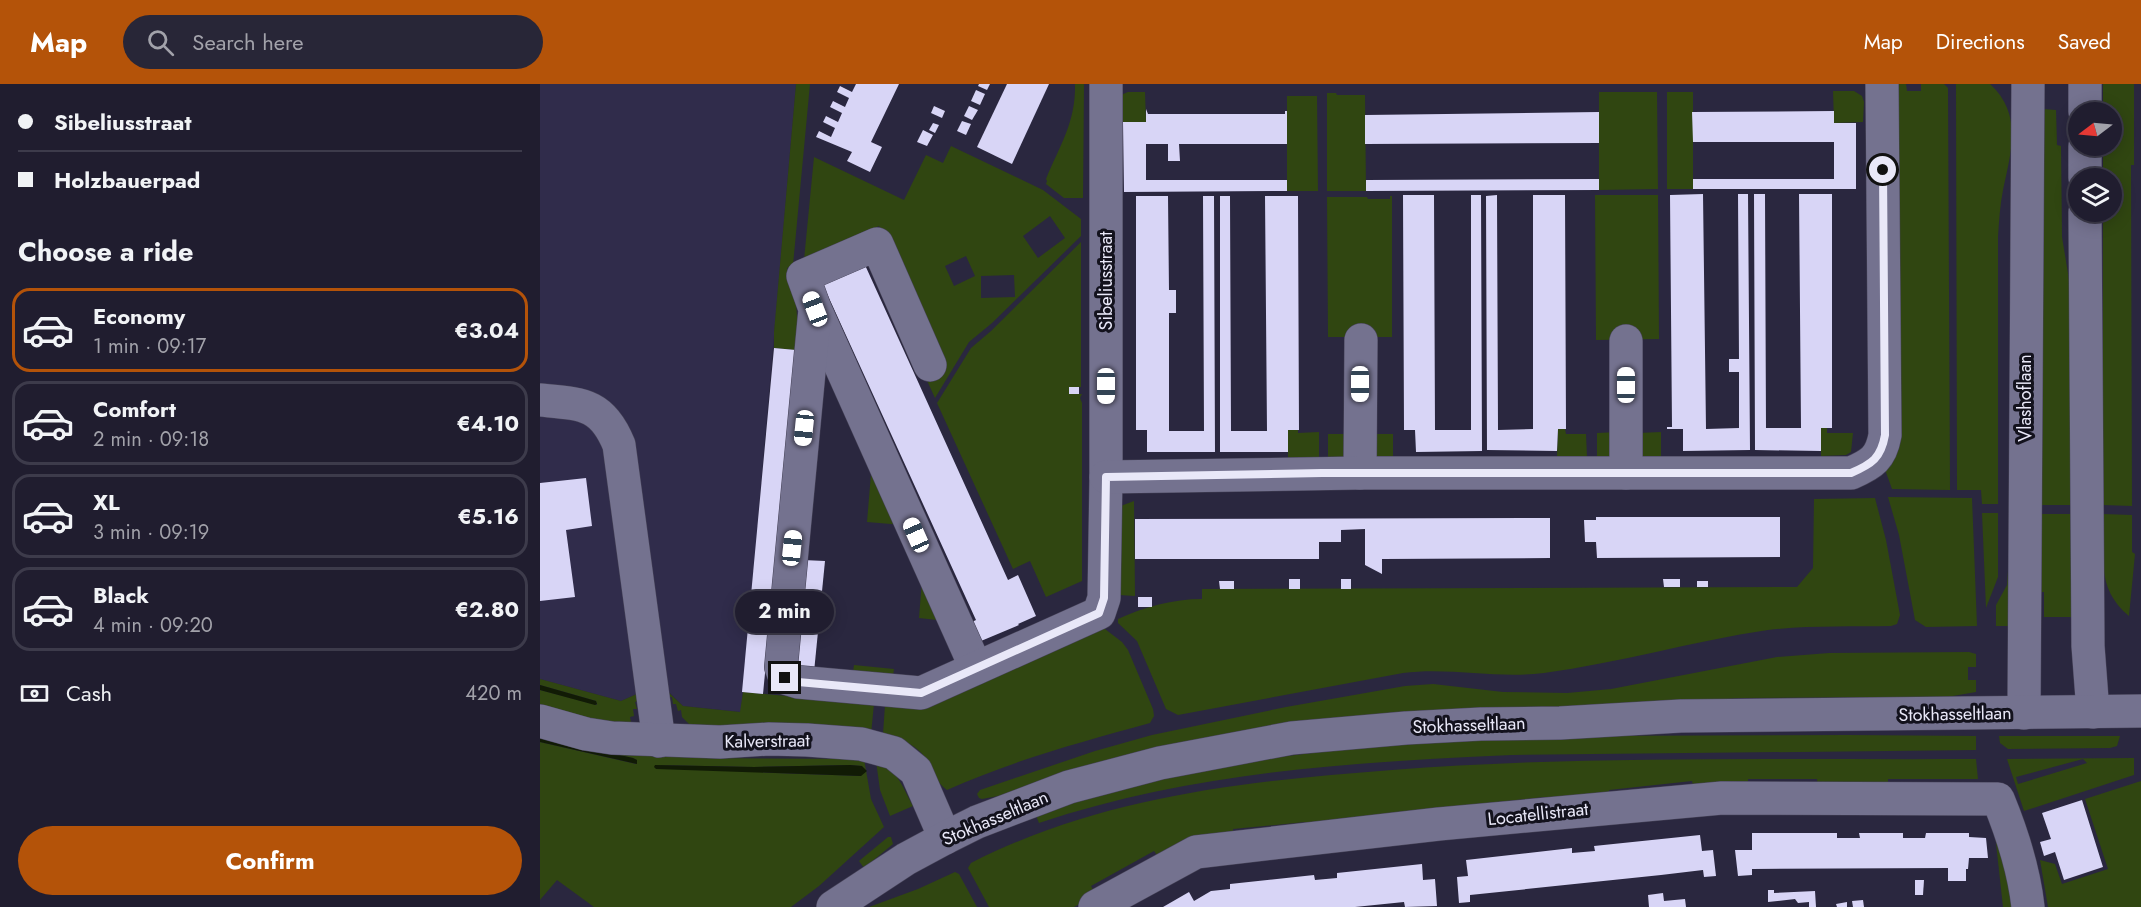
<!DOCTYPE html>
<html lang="en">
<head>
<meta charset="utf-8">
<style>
	:root { --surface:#201d2f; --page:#282637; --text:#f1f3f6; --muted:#a2a2aa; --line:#3d3b4b; --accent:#b45309 }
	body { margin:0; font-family:Jost,sans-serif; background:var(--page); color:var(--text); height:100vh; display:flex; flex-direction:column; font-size:22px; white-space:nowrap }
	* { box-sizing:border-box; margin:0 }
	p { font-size:20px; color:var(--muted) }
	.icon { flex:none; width:33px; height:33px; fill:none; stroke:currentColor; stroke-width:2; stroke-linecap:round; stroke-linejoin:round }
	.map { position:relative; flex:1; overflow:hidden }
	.side { display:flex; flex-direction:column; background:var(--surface); width:540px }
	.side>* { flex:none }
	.top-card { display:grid; align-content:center; height:132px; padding:0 18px; background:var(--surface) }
	.needle { width:39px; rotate:254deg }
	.buttons { position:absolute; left:1528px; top:18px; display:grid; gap:12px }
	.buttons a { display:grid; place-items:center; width:54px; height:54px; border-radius:50%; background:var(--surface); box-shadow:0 3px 15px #0003,0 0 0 2px var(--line); font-size:30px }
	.end { position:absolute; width:27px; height:27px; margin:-14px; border:8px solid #e9e8f8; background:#111; box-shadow:0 0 0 3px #111 }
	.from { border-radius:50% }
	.bubble { position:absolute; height:42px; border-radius:21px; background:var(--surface); box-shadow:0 3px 15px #0003,0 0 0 2px var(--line); font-size:20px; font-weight:700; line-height:42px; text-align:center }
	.car { position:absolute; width:18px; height:36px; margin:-18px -9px; border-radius:8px; box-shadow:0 0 4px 2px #0007; background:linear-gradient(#fff 24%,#345 0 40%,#fff 0 76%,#345 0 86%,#fff 0) }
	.top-card b { display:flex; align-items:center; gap:21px; height:57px; font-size:22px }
	.top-card b+b { border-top:2px solid var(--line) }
	.top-card i { width:15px; height:15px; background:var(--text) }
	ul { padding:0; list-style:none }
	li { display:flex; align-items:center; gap:18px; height:84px; margin:0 12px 9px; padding:0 6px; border:3px solid var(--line); border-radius:18px }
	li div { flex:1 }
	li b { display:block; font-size:22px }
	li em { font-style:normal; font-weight:700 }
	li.current { border-color:var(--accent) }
	li>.icon { width:54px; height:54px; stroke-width:1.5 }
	h2 { padding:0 18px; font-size:27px; line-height:72px }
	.pay { display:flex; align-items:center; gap:15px; height:66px; padding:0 18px; font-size:22px }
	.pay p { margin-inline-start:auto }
	.button { display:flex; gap:12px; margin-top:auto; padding:12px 18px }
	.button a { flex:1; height:69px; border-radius:36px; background:var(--accent); color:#fff; font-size:24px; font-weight:700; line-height:69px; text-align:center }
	header { display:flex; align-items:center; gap:36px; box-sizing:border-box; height:84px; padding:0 30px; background:var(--accent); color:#fff }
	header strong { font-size:28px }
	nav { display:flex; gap:33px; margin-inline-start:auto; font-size:21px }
	.search { width:420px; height:54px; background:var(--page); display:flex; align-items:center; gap:15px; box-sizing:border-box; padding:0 21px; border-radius:33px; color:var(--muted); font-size:22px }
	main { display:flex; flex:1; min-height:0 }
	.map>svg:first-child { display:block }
	.built { fill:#302c4b }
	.green { fill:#304611; fill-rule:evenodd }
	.water { fill:#111b05 }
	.building { fill:#d8d5f6 }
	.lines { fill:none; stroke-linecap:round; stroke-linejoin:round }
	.minor-casing { stroke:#464358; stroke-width:34 }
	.minor { stroke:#74728f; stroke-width:33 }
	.route { stroke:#e9e8f8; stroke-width:8 }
	.labels { text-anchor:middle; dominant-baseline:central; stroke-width:6; stroke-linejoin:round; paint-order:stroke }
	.street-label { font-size:18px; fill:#e9e8f8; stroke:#13121d }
</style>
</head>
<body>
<header>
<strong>Map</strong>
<div class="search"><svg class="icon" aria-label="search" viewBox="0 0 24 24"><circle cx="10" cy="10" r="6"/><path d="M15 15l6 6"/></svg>Search here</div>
<nav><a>Map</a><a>Directions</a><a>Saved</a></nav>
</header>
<main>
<section class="side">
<div class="top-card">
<b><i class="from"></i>Sibeliusstraat</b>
<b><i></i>Holzbauerpad</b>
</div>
<h2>Choose a ride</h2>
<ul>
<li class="current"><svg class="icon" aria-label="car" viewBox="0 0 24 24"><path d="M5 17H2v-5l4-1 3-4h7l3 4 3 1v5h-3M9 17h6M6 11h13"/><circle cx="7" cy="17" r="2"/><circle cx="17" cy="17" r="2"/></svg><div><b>Economy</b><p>1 min · 09:17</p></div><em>€3.04</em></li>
<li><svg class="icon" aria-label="car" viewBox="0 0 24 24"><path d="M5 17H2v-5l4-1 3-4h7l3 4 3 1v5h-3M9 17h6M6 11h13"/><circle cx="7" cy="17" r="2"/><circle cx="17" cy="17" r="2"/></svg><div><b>Comfort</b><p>2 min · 09:18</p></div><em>€4.10</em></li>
<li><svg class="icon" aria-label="car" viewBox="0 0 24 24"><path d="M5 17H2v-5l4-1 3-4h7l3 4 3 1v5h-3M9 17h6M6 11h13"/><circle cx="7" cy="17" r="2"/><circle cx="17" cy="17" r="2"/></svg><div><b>XL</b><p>3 min · 09:19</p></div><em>€5.16</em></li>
<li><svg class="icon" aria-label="car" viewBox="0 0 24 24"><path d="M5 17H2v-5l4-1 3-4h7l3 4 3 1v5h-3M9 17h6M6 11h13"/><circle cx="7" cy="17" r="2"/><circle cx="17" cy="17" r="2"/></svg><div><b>Black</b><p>4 min · 09:20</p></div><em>€2.80</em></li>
</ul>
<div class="pay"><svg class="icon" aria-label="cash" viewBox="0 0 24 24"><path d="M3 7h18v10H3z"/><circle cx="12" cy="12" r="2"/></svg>Cash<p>420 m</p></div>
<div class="button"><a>Confirm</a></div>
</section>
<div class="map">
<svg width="1601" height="823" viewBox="0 0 1601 823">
	<rect width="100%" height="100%" fill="#2a273f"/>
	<path class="built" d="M0,0H256L201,628L143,622L126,605L99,609L81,617L0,595Z"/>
	<g class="green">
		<path d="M256,0H270L253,181L247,184C257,214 259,234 256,266L234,264V248Z"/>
		<path d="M535,0H544L543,114H524L506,100L507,97L506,95C520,61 536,38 535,0Z"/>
		<path d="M1355,0H1366L1367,7H1381V0H1404L1408,4L1410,406L1352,405L1343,380Z"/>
		<path d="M1416,0H1450C1483,30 1471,68 1463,106C1460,121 1459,137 1458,153V420H1442L1441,406H1417Z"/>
		<path d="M1563,0H1594V81H1591L1592,422L1563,421V128H1572V94H1563V62H1572V28H1563Z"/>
		<path d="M1293,7H1314L1322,12L1324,18L1323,38L1294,39Z"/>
		<path d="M588,8H605L606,38H578L581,11Z"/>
		<path d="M1059,8H1117L1118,105L1059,106Z"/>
		<rect x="1127" y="8" width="26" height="97"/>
		<path d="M787,9H796L797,11H825L826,107H787Z"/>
		<path d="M747,12H777L778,107H747Z"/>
		<path d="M1503,25L1516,26L1517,61L1521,62L1522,153L1537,244V421H1500Z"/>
		<path d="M411,62L503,106L541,135V152L452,239L429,258L395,314L384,290L371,215L339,142L264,176L274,73L364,116L386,71L403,79ZM510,132L525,154L498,174L483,152ZM426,172L435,192L414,202L405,182ZM474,191L475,213L441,214V192Z"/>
		<path d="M1055,111H1118L1119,255L1056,256Z"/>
		<path d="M850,112H852V253H788L787,113H827L828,115H850Z"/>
		<path d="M541,158V303L529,304L530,310H542L540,314L542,319V497L506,513L490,477L473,485L397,319L431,264L451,247Z"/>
		<path d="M1281,344H1287V349H1313L1311,368L1306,371L1281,372Z"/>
		<path d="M1018,345H1025L1026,350H1046L1047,373H1017Z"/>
		<path d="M748,346H758V349L779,348V374H748Z"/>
		<path d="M1079,348V373H1057V349Z"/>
		<path d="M1121,348V372H1098V349Z"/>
		<rect x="788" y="350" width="23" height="24"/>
		<path d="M829,350H853V374H830Z"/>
		<path d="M331,390L363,441L327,438Z"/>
		<path d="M1348,413L1432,414L1437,542L1386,543L1375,536L1359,451Z"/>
		<path d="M1335,414L1346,456L1360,531L1357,540L1351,542C1311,543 1269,541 1228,546C1153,557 1079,579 1004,589C957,595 910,583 863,589L638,631L626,625L597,557L578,539V535C604,523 633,515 662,515V505L1257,503L1273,484L1274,415Z"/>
		<path d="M594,417L595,512L579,511L578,423Z"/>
		<path d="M1442,429H1458V493L1446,524Z"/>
		<path d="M1500,430H1537L1534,533H1504V508H1500Z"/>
		<path d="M1563,430L1592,431V468L1595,470L1589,532C1555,504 1564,470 1563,430Z"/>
		<path d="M1468,487H1473V542H1456V521L1467,501Z"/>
		<path d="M382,496L397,536L379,534Z"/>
		<path d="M561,542L582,558L588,566L613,625L614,632L610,639C541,658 471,677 407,706C395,697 392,686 385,674C376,659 358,655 343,650L345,621Z"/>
		<path d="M1429,568L1436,570V583H1428V596H1436V608L1407,613L1201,614L1113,620L479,708L442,715L439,714L437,710L440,706L555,667L612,651L746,623L865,602L893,600L963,608L1027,609L1071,605L1237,573L1289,569Z"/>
		<path d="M314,581L354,585L353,592L313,588Z"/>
		<path d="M0,595L81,617L99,609V617L95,618L97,625H93L94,632L90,633L91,638L85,641L0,627V606L57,621L56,617L0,601Z"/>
		<path d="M127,607L143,622L200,628L203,608L334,620L331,650L158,649L142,633L141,626L138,627L136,620H133L132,613H128Z"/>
		<path d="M1308,651L1436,652V666L972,671C811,678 653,688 499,739L495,729L558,707L685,680L828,662L1020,652Z"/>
		<path d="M1459,652H1580L1577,662L1570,664L1468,665L1460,659Z"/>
		<path d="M0,658L96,680L97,676L93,674L56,667L157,674L324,675L331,715L344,743L279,802L251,823H54L17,796L0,816ZM115,681L214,683L310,681L322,682L321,692L234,689Z"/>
		<path d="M1594,674V691L1484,727L1467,675ZM1543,675L1547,679L1478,700L1476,693Z"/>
		<path d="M1436,675L1438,695H1348V704L1278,705L1277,695H1208V704L1154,706L1152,697L1069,706L1070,715L1006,722L1005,713L796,735V744L766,747L765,738L693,745V755L620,775L614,767L551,802L556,811L534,823H449L428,784L431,779C562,712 707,697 852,686C1046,671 1241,676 1436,675Z"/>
		<path d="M336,677C357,684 363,704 373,722L350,732L340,706Z"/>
		<path d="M1601,697V823H1508L1500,776L1515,780L1522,800L1568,785L1545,715Z"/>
		<path d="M1454,741L1480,823H1463Z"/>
		<path d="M348,753H351L353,760L324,784L319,777Z"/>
		<path d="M415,788L419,790L437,823H329L378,805Z"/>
	</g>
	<g class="water">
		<path d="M0,601L56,617L57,620L55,621L0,606Z"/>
		<path d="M0,653L93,674L97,676V680L0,658Z"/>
		<path d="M115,681L214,683L310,681L322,682L327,687L321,692L116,685L114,683Z"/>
	</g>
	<g class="building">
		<path d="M316,0H359L331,58L342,63L330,88L307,77L312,68L276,53L279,47L291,53L295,44L283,38L286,32L298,38L302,29L290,23L293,17L305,23L309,14L297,8L300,2L312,8Z"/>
		<path d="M439,0H450L447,6L438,2Z"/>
		<path d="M467,0H509L472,80L437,63Z"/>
		<path d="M436,6L445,10L440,21L431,17Z"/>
		<path d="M394,22L405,27L402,34L391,29Z"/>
		<path d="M429,22L438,26L432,36L424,32Z"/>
		<path d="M606,25L608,30H745V27H747V60H639L640,77H628V60H606V96H747V107L584,108L583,38H606Z"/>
		<path d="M1294,27V39H1316V105H1153V95H1294V58H1153L1152,28Z"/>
		<path d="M1059,28V59L825,60V31Z"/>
		<path d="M422,37L431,40L426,51L417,47Z"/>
		<path d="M393,39L399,41L395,49L389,46Z"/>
		<path d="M383,46L393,51L387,62L377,58Z"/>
		<path d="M1059,95V106L826,107V96Z"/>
		<path d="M1163,110L1166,345L1199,344V288H1189V275H1199L1198,110H1208L1210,366L1143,367V345H1127V343H1132L1130,111Z"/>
		<path d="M1214,110H1225L1226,344H1261L1259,110H1292V344H1281V367L1215,366Z"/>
		<path d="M863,111H894L895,346H931V111H941L942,367L876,368L875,346H864Z"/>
		<path d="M957,111L958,346L993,345V111H1025L1026,345H1018L1017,367L947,366L946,112Z"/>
		<path d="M596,112H628L629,206H636V229H629V347H664L663,112H674L675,368H607V346H596Z"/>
		<path d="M680,112H690L691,347H727L725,112H758L759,346H748V368H680Z"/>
		<path d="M325,181L468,496L478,491L496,532L478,540L479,541L441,557L432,538L436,536L283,201Z"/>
		<path d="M234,264L256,266L223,610L202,608Z"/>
		<rect x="529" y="303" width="10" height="7"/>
		<path d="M46,394L52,442L26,446L35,513L0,517V399Z"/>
		<path d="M1056,433H1240V473L1057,474L1056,458H1045L1044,436H1056Z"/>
		<path d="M1010,434V474L842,475V490L825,481V445L801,446V458H779V475H595V435Z"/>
		<path d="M263,476L285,477L274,588L252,586Z"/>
		<rect x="749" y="495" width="11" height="10"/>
		<rect x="801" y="495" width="10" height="10"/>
		<path d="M1123,495H1140V503H1124Z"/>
		<path d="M679,497H694V505H680Z"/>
		<rect x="1157" y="497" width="11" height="6"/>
		<rect x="598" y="513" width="14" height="10"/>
		<path d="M1542,716L1563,783L1524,796L1515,768L1504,772L1500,758L1511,755L1502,729Z"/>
		<path d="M1212,749H1297V754H1320L1319,749H1363V754H1385L1386,749H1429V753L1446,754L1448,774H1429L1428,785H1426V797H1408V784L1212,785V791L1198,792L1195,766H1212Z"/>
		<path d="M1160,751L1162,767L1173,766L1176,792L1164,793L1163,786L1121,791L930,811V818L919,819L917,793L928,792L926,776L1032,764V769L1055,767L1054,762Z"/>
		<path d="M882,780L883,796L895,795L897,822L865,823L864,818L815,823H623L649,808L654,817L671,807L690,805V800L774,791L775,796L797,794V789Z"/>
		<path d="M1375,796H1384L1383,811H1375Z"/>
		<path d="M1228,806H1234V809L1275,807L1276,823H1269V818L1258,819L1255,815L1228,818Z"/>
		<path d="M1123,809L1124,817L1145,815L1146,823H1109L1108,811Z"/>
		<path d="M1323,816L1324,823H1313L1312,817Z"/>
		<path d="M1307,818V823H1297L1296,820Z"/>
	</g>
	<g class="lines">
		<g class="minor-casing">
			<g id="minor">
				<path d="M1545,0V28"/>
				<path d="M1545,62V94"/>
				<path d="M1545,128L1548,562L1553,628"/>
				<path d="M276,227L436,584"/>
				<path d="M390,281L337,160L263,192L275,225L241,583L245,594L258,598L381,609L559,529L564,514L566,393V0"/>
				<path d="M0,316C42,320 62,319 79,361L119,657"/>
				<path d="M820,389L821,256"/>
				<path d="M1086,389V257"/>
				<path d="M566,393L820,389H1311C1332,380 1341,374 1345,351L1342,0"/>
				<path d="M1484,629L1488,0"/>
				<path d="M0,637L46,650L72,654L180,658L229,655L267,656L321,660L354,669L376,687L405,754"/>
				<path d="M293,823L366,775L405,754L437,738L529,703L620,679L752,654L866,644L941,640L1020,639L1141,632L1601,627"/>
				<path d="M555,823L656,768L899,740L1182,714L1458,715C1472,749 1484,786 1488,823"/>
			</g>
		</g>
		<use href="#minor" class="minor"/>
	</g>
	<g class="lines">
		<path class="route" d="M245,594L258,598L381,609L559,529L564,514L566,393L782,389H1311C1332,380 1341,374 1345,351L1343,86"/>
	</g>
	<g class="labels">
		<g class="street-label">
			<text transform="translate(566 197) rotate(-90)">Sibeliusstraat</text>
			<text transform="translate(1485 314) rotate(-90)">Vlashoflaan</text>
			<text transform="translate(1415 630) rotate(-1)">Stokhasseltlaan</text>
			<text transform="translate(929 641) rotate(-2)">Stokhasseltlaan</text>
			<text transform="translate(227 657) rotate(-1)">Kalverstraat</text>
			<text transform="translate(998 730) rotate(-6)">Locatellistraat</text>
			<text transform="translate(455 734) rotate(-23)">Stokhasseltlaan</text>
		</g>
	</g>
</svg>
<div class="buttons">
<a><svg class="needle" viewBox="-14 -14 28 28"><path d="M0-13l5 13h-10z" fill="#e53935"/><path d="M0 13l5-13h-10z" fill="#a2a2aa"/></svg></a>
<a><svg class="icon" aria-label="layers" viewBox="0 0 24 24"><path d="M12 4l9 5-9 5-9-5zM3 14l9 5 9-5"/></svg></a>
</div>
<i class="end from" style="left:1343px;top:86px"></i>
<i class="end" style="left:245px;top:594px"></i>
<div class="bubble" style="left:195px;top:507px;width:99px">2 min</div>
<i class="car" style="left:275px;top:225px;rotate:339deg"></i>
<i class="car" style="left:820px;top:300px;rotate:180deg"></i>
<i class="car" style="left:1086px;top:301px;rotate:0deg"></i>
<i class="car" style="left:566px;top:302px;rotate:180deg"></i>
<i class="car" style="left:264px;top:344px;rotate:186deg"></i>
<i class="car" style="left:376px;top:451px;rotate:336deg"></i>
<i class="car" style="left:252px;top:464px;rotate:6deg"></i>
</div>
</main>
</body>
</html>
